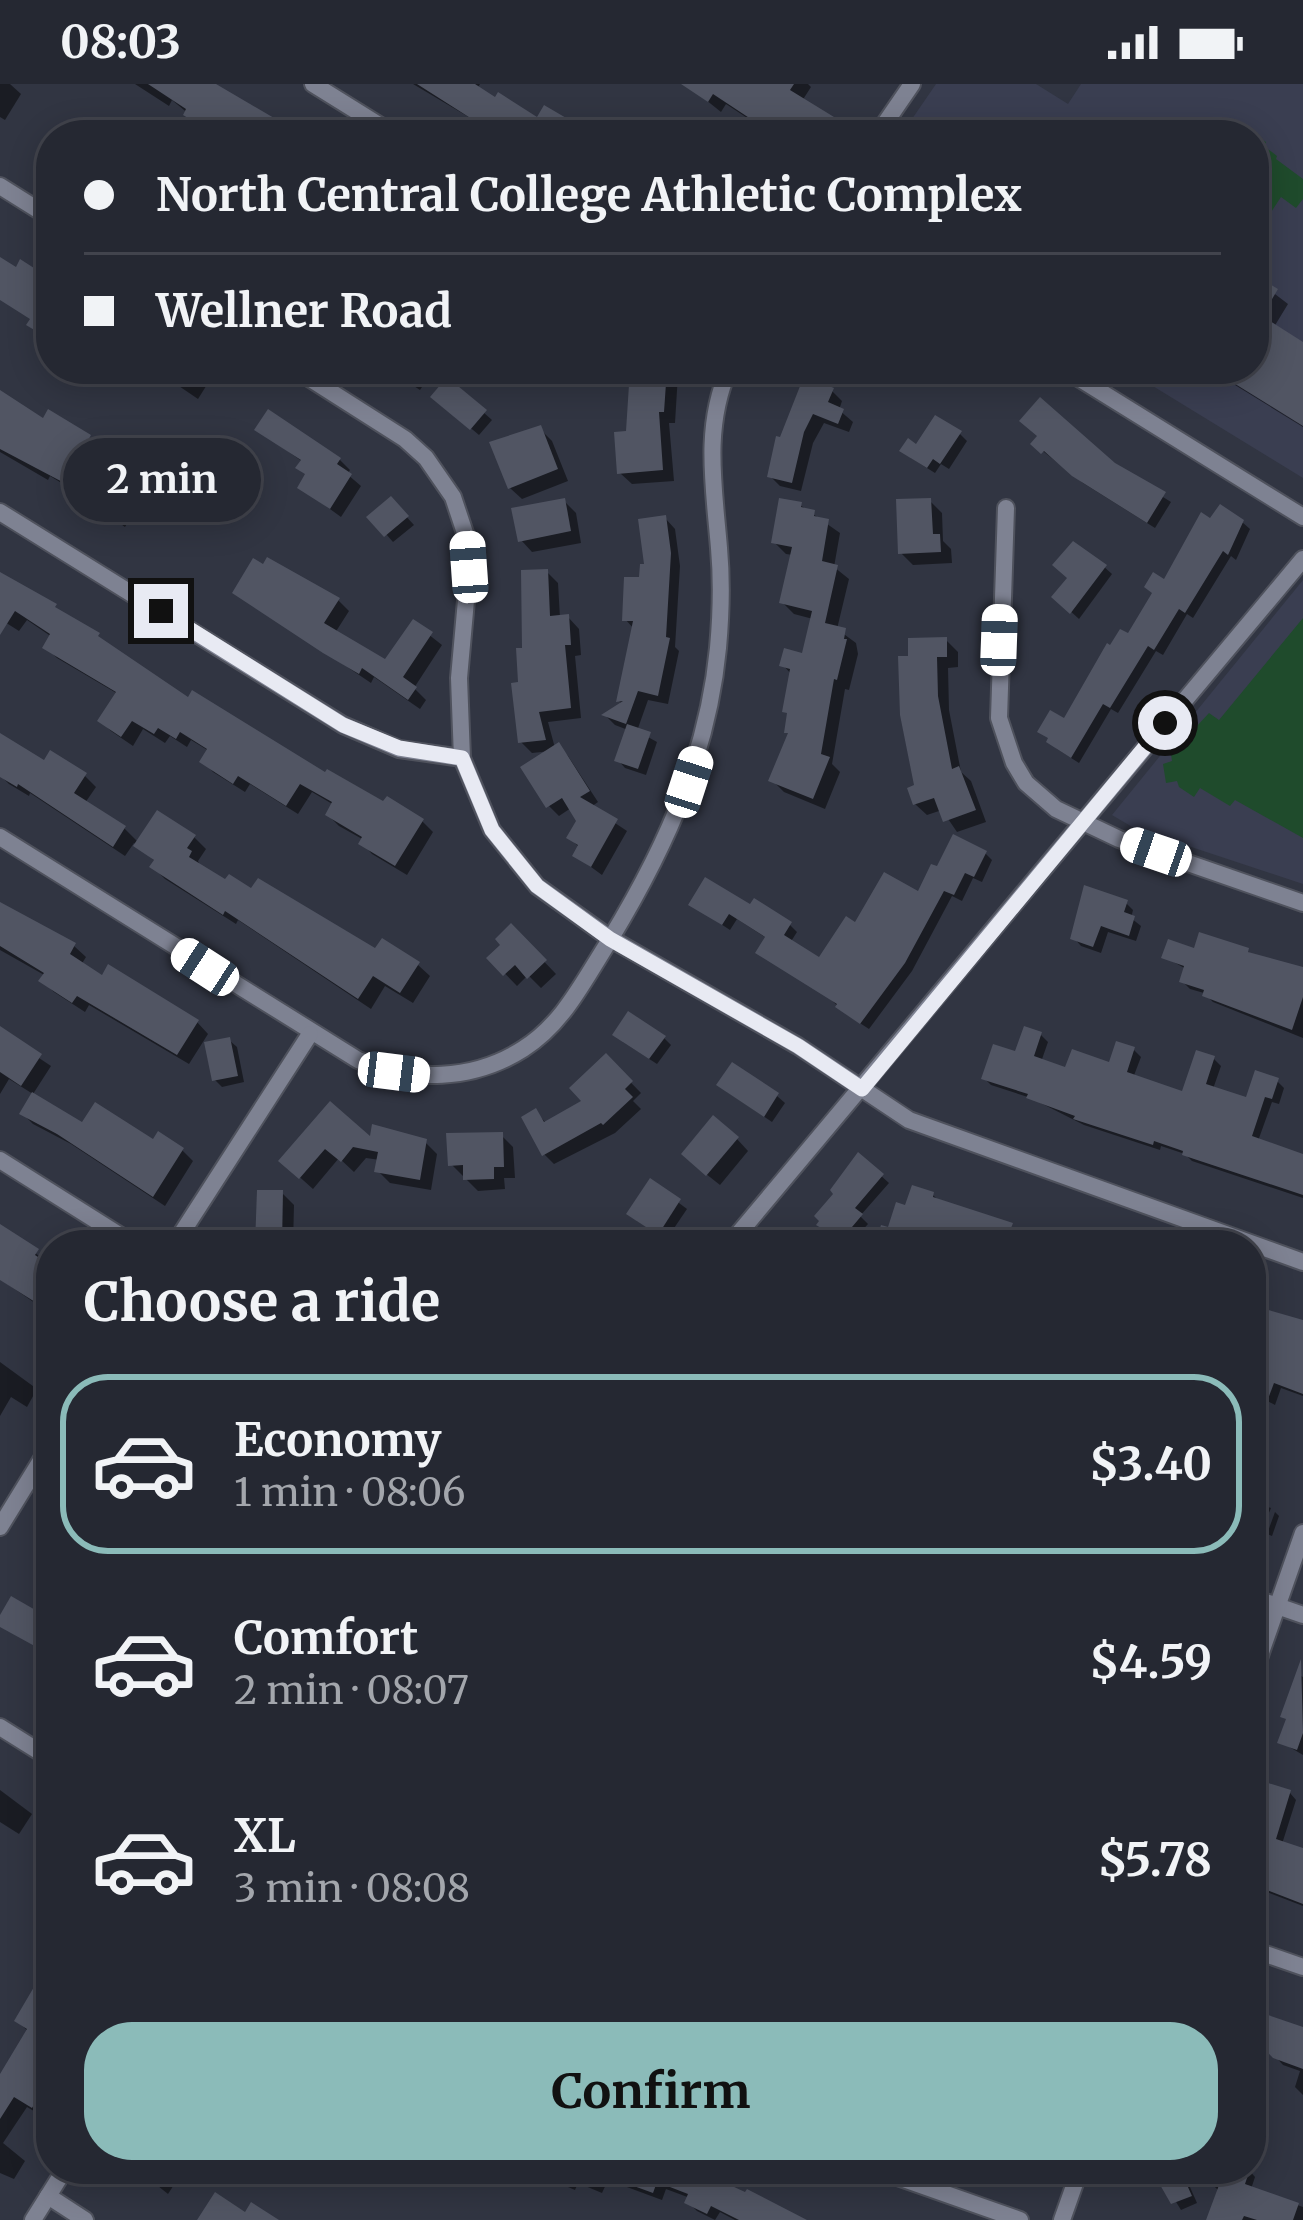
<!DOCTYPE html>
<html lang="en">
<head>
<meta charset="utf-8">
<style>
	:root { --surface:#252832; --page:#2d303a; --text:#f1f3f6; --muted:#a3a6ac; --line:#42444d; --accent:#8bbbb9 }
	body { margin:0; font-family:Merriweather,serif; background:var(--page); color:var(--text); height:100vh; display:flex; flex-direction:column; font-size:45px; white-space:nowrap }
	* { box-sizing:border-box; margin:0 }
	p { font-size:39px; color:var(--muted) }
	.icon { flex:none; width:66px; height:66px; fill:none; stroke:currentColor; stroke-width:2; stroke-linecap:round; stroke-linejoin:round }
	.map { position:relative; flex:1; overflow:hidden }
	.drawer { position:absolute; left:36px; top:1146px; width:1230px; height:954px; display:flex; flex-direction:column; background:var(--surface); border-radius:48px; box-shadow:0 6px 30px #0003,0 0 0 3px var(--line) }
	.drawer>* { flex:none }
	.top-card { position:absolute; left:36px; top:36px; width:1233px; height:264px; border-radius:48px; box-shadow:0 6px 30px #0003,0 0 0 3px var(--line); display:grid; align-content:center; height:264px; padding:0 48px; background:var(--surface) }
	.end { position:absolute; width:54px; height:54px; margin:-27px; border:15px solid #e8eaf3; background:#111; box-shadow:0 0 0 6px #111 }
	.from { border-radius:50% }
	.bubble { position:absolute; height:84px; border-radius:42px; background:var(--surface); box-shadow:0 6px 30px #0003,0 0 0 3px var(--line); font-size:39px; font-weight:700; line-height:84px; text-align:center }
	.car { position:absolute; width:36px; height:72px; margin:-36px -18px; border-radius:15px; box-shadow:0 0 9px 3px #0007; background:linear-gradient(#fff 24%,#345 0 40%,#fff 0 76%,#345 0 86%,#fff 0) }
	.top-card b { display:flex; align-items:center; gap:42px; height:114px; font-size:45px }
	.top-card b+b { border-top:3px solid var(--line) }
	.top-card i { width:30px; height:30px; background:var(--text) }
	ul { padding:0; list-style:none }
	li { display:flex; align-items:center; gap:36px; height:180px; margin:0 24px 18px; padding:0 24px; border:6px solid transparent; border-radius:48px }
	li div { flex:1 }
	li b { display:block; font-size:45px }
	li em { font-style:normal; font-weight:700 }
	li.selected { border-color:var(--accent) }
	li>.icon { width:108px; height:108px; stroke-width:1.5 }
	h2 { padding:0 48px; font-size:54px; line-height:144px }
	.primary-button { display:flex; gap:24px; margin-top:auto; padding:24px 48px }
	.primary-button a { flex:1; height:138px; border-radius:48px; background:var(--accent); color:#111; font-size:48px; font-weight:700; line-height:138px; text-align:center }
	.status { display:flex; justify-content:space-between; align-items:center; height:84px; padding:0 60px; background:var(--surface); direction:ltr }
	.status svg { height:33px; fill:currentColor }
	.map>svg:first-child { display:block }
	.built { fill:#3a3e51 }
	.green { fill:#1f4b2c }
	.shadow { fill:#0007 }
	.building { fill:#515563 }
	.lines { fill:none; stroke-linecap:round; stroke-linejoin:round }
	.minor-casing { stroke:#4f525d; stroke-width:20 }
	.minor { stroke:#7e8292; stroke-width:16 }
	.route { stroke:#e8eaf3; stroke-width:15 }
</style>
</head>
<body>
<div class="status"><b>08:03</b><svg viewBox="0 0 49 12"><path d="M0 12V9h3v3zM5 12V6h3v6zM10 12V3h3v9zM15 12V0h3v12zM26 1h20v11H26zM47 4h2v5h-2z"/></svg></div>
<div class="map">
<svg width="1303" height="2136" viewBox="0 0 1303 2136">
	<rect width="100%" height="100%" fill="#313542"/>
	<g class="built">
		<path d="M936,0H1036L1068,20L1081,0H1303V394L1125,285H1254V51H901Z"/>
		<path d="M1303,496V800L1134,744L1112,731Z"/>
	</g>
	<g class="green">
		<path d="M1237,38L1266,58L1264,62L1277,72L1276,75L1303,95V115L1296,124L1281,113L1266,136L1254,127V51H1229Z"/>
		<path d="M1303,534V754L1235,716L1230,722L1200,704L1194,713L1179,703L1177,697L1166,699L1163,680L1172,677L1171,670L1209,629L1219,636Z"/>
	</g>
	<g class="shadow">
		<path d="M0,0H10L21,10L5,36L0,33Z"/>
		<path d="M135,0H210L299,51H214L172,16L169,22Z"/>
		<path d="M413,0H480L477,5L538,38L571,41L581,51H499Z"/>
		<path d="M686,0H808L811,3L802,17L844,47L841,51H773L726,20L721,28Z"/>
		<path d="M1254,194L1288,220L1274,243L1303,261V343L1209,285H1254Z"/>
		<path d="M154,285H192L208,299L198,315Z"/>
		<path d="M388,285H432L433,286L420,306Z"/>
		<path d="M633,285H673L678,290L675,339H669L674,397L632,400L620,389L629,349Z"/>
		<path d="M1159,285H1200L1189,303Z"/>
		<path d="M448,297L492,336L479,351L442,320Z"/>
		<path d="M832,307L842,317L839,326L853,338L849,348L824,339L813,359L801,407L780,402L770,392L778,356Z"/>
		<path d="M0,310L44,338L89,354L101,365L97,371L147,408L125,443L73,406L50,392L48,396L0,368Z"/>
		<path d="M540,345L552,357L568,397L522,415L510,404Z"/>
		<path d="M258,346L340,376L350,386L347,390L361,402L341,433L301,404L308,392L303,378Z"/>
		<path d="M960,350L967,357L949,385L941,380L935,389L911,374L917,364Z"/>
		<path d="M1034,360L1113,382L1171,418L1155,444L1083,399Z"/>
		<path d="M391,416L414,441L393,458L371,433Z"/>
		<path d="M564,417L576,429L581,459L532,468L521,456Z"/>
		<path d="M930,417L942,429L943,457L951,465L952,479L913,481L901,469Z"/>
		<path d="M800,421L840,449L834,483L849,495L837,545L856,559L858,570L849,606L845,605L832,680L840,688L825,725L784,708L772,696L790,651L792,591L783,581L804,572L813,535L794,530L782,518L793,471L786,470L774,458Z"/>
		<path d="M665,434L675,445L680,482L675,563L679,567L668,620L648,616L637,647L657,658L646,691L625,684L618,676L628,646L615,641L606,632L623,621L619,617L634,545L625,535Z"/>
		<path d="M1211,438H1242L1250,445L1236,476L1231,472L1193,534L1187,530L1163,571L1156,567L1118,629L1111,625L1079,679L1057,665L1050,658Z"/>
		<path d="M1093,473L1112,490L1079,535L1055,513Z"/>
		<path d="M547,488L558,499L560,534L568,533L579,545L581,571L575,572L581,634L548,638L555,664L558,662L568,672L598,718L591,723L627,747L602,791L576,772L580,764L570,754L579,737L571,724L559,732L549,722L551,667L532,669L521,658L525,567Z"/>
		<path d="M0,492L189,617L326,692L422,737L433,748L407,791L372,770L362,759L364,756L339,742L328,731L334,721L312,708L298,730L250,700L245,708L213,688L203,677L209,667L191,656L187,663L170,652L165,659L143,645L133,662L111,647L101,637L118,610L57,574L46,563L52,553L27,536L19,547L0,535Z"/>
		<path d="M236,508L338,516L349,527L335,549L386,579L414,539L442,561L414,604L426,616L420,625L374,593L371,599Z"/>
		<path d="M946,556L958,568V583L948,584L949,626L961,688L971,697L986,738L957,748L942,726L927,731L915,720L917,703L903,631Z"/>
		<path d="M0,653L45,680L85,692L96,703L85,719L124,744L139,759L194,753L206,765L198,777L201,784L376,868L418,881L430,892L413,919L385,902L371,925L238,836L236,840L165,795L153,783L156,778L134,759L125,772L30,709L29,712L9,700L0,691Z"/>
		<path d="M985,769L992,776L982,798L973,794L962,817L952,812L912,887L869,945L846,930L768,855L737,835L730,846L692,821L790,841L797,848L790,859L820,877L856,842L919,811Z"/>
		<path d="M1126,819L1133,826L1131,834L1141,842L1136,857L1108,848L1101,869L1081,862L1074,854Z"/>
		<path d="M0,830L74,862L86,873L81,881L197,938L208,950L189,980L89,921L85,928L54,908L42,897L46,892L0,866Z"/>
		<path d="M511,843L556,890L541,904L528,891L517,902L490,874L504,861Z"/>
		<path d="M1247,867L1253,872L1303,887V954L1213,918L1204,909L1190,905L1182,897L1186,885L1165,873L1196,868Z"/>
		<path d="M0,948L51,982L33,1010L9,995L0,1010Z"/>
		<path d="M1041,951L1048,958L1041,978L1067,987L1111,982L1134,966L1141,973L1133,994L1184,1011L1214,975L1221,982L1213,1005L1248,1017L1277,997L1284,1004L1279,1020L1272,1018L1258,1057L1303,1073V1114L1192,1077L1185,1070L1161,1062L1160,1066L1084,1041L1031,1014L991,1001L984,994Z"/>
		<path d="M664,954L671,961L657,980L623,958Z"/>
		<path d="M229,956L237,963L244,998L222,1003L214,995Z"/>
		<path d="M606,973L641,1009L633,1017L641,1025L615,1049L554,1080L544,1070L536,1028L547,1040L586,1018Z"/>
		<path d="M727,1008L777,1012L785,1019L772,1038Z"/>
		<path d="M330,1022L372,1058H425L437,1070L431,1106L390,1099L378,1087L380,1076L366,1074L354,1088L339,1074L313,1105L294,1088Z"/>
		<path d="M23,1030L182,1066L193,1077L165,1122L71,1060L33,1040Z"/>
		<path d="M501,1051L513,1063L515,1094H504L505,1105L478,1107L451,1080Z"/>
		<path d="M737,1055L748,1067L720,1101L696,1082Z"/>
		<path d="M859,1072L889,1099L860,1132L868,1140L849,1161L820,1141Z"/>
		<path d="M651,1098L687,1125L666,1156L637,1137Z"/>
		<path d="M282,1109L294,1121L293,1161H258Z"/>
		<path d="M933,1111L940,1118L1011,1142L1019,1149L1015,1161H878L907,1125Z"/>
		<path d="M0,1144L49,1179L51,1230L0,1195Z"/>
		<path d="M308,1144L325,1154L345,1161H302Z"/>
		<path d="M627,1153L635,1161H615Z"/>
		<path d="M489,1155L496,1161H445V1159Z"/>
		<path d="M1251,1224L1303,1247V1312L1281,1304L1275,1321L1251,1308Z"/>
		<path d="M0,1278L37,1305L27,1323L11,1313L0,1332Z"/>
		<path d="M1251,1417L1271,1424L1261,1448L1251,1445Z"/>
		<path d="M1275,1428L1279,1432L1272,1452L1267,1450Z"/>
		<path d="M1299,1591L1303,1593V1671L1281,1658Z"/>
		<path d="M0,1706L32,1730L19,1750L0,1738Z"/>
		<path d="M1290,1709L1296,1716L1282,1760L1303,1767V1822L1251,1802V1755Z"/>
		<path d="M51,1877V2022L44,2033L27,2023L3,2059L25,2077L14,2095L0,2089V1996L29,1948L17,1937Z"/>
		<path d="M1251,1926L1252,1930L1303,1947V2011L1295,2003L1300,1987L1283,1981L1266,1962L1257,1988L1251,1986Z"/>
		<path d="M146,2085H170L179,2093L168,2110L143,2090Z"/>
		<path d="M546,2085H725L733,2093L728,2103L802,2136H735L720,2128L715,2136L697,2127L688,2118L690,2114L666,2105L662,2116L608,2096L602,2109L578,2099L575,2106L554,2097Z"/>
		<path d="M1156,2085H1182L1197,2119L1181,2126Z"/>
		<path d="M1220,2085L1249,2086L1255,2093L1251,2105L1303,2123V2136H1210L1220,2108L1214,2102Z"/>
	</g>
	<g class="building">
		<path d="M148,0H216L303,51H257L245,43L240,51H216L183,31L186,25Z"/>
		<path d="M417,0H475L495,13L498,8L537,33L544,21L573,38L565,51H497Z"/>
		<path d="M681,0H794L790,6L834,33L823,51H775L713,10L708,18Z"/>
		<path d="M0,173L16,183L20,175L51,195V256L26,241L30,235L0,216Z"/>
		<path d="M1254,191L1278,205L1262,232L1303,258V342L1211,285H1254Z"/>
		<path d="M630,285H667L664,328H659L663,386L617,390L614,348L626,347Z"/>
		<path d="M804,292L834,304L828,318L844,325L838,340L813,330L804,348L792,399L767,393L776,352L780,353Z"/>
		<path d="M447,293L487,326L470,346L430,313Z"/>
		<path d="M0,306L43,334L48,325L91,351L86,360L138,394L113,433L68,405L70,402L0,365Z"/>
		<path d="M1040,313L1115,379L1166,408L1147,439L1072,392L1044,367L1041,370L1030,360L1037,352L1019,337Z"/>
		<path d="M268,325L341,374L337,380L352,390L330,425L297,404L305,390L295,384L301,376L254,346Z"/>
		<path d="M935,331L962,347L940,380L933,375L927,384L899,367L908,354L916,360Z"/>
		<path d="M541,341L558,385L508,405L489,358Z"/>
		<path d="M391,412L409,432L384,453L366,433Z"/>
		<path d="M565,414L571,447L518,458L511,424Z"/>
		<path d="M779,414L802,418L801,423L815,426L814,432L829,435L822,477L838,481L825,539L846,544L844,555H847L837,596L834,595L821,670L830,673L813,715L768,697L788,649H784L787,629L782,628L790,585L779,582L784,564L802,569L812,527L779,519L792,463L771,459Z"/>
		<path d="M931,414L933,450H940L941,468L898,470L896,415Z"/>
		<path d="M1220,420L1244,436L1228,471L1223,467L1185,529L1179,525L1154,566L1148,562L1110,624L1103,620L1071,674L1046,658L1048,654L1037,648L1050,626L1064,634L1107,559L1110,561L1120,545L1128,549L1152,509L1144,503L1153,488L1164,495L1201,428L1210,434Z"/>
		<path d="M666,431L671,469L666,553L670,554L658,612L638,607L626,640L601,631L623,617L616,618L633,537H622L624,493H639L640,480H644L638,435Z"/>
		<path d="M1073,457L1107,481L1070,530L1051,513L1067,494L1052,481Z"/>
		<path d="M267,473L340,514L324,539L385,575L413,535L433,548L403,593L417,603L408,616L362,584L359,590L323,569L232,509L253,474L263,480Z"/>
		<path d="M548,485L550,532L569,530L571,561H565L571,624L539,628L546,656L518,659L511,599L518,598L516,564H522L521,486Z"/>
		<path d="M0,488L57,520L55,523L100,549L98,552L188,613L192,606L325,688L327,685L383,717L387,712L424,735L395,782L358,760L362,753L325,731L332,718L300,700L286,722L238,692L233,700L199,678L207,665L180,648L176,655L158,644L154,650L132,637L121,653L97,637L116,608L42,564L50,550L15,527L0,551Z"/>
		<path d="M947,553V573H937L938,612L952,685L959,682L976,726L943,738L934,714L913,721L907,704L914,701L900,631L898,572H908V554Z"/>
		<path d="M627,640L651,648L638,685L614,677Z"/>
		<path d="M0,649L44,676L50,666L87,689L74,709L126,742L113,763L18,700L17,703L0,693Z"/>
		<path d="M559,658L590,707L580,713L618,735L591,783L572,772L578,761L566,754L576,737L562,714L546,724L520,683Z"/>
		<path d="M157,726L196,751L187,764L192,767L189,773L225,795L229,790L251,804L258,794L375,864L382,854L420,878L400,909L373,892L358,915L225,827L223,831L149,783L154,776L133,762Z"/>
		<path d="M953,750L987,767L974,793L965,789L954,811L944,807L905,879L860,940L835,923L837,920L755,869L765,853L729,830L722,841L688,821L705,793L750,820L754,814L792,838L784,851L819,873L846,832L855,838L884,788L918,807L931,780L937,782Z"/>
		<path d="M1084,801L1128,816L1124,828L1135,832L1129,852L1101,842L1093,863L1070,855Z"/>
		<path d="M0,818L76,859L70,870L102,891L108,880L199,936L177,971L77,912L72,919L38,897L44,889L0,862Z"/>
		<path d="M511,839L547,876L527,895L515,881L503,892L486,874L500,861L495,855Z"/>
		<path d="M1199,848L1249,864L1248,868L1303,883V913L1292,946L1202,912L1204,906L1179,898L1184,882L1161,874L1168,855L1194,864Z"/>
		<path d="M628,927L666,952L649,975L612,951Z"/>
		<path d="M0,942L42,970L21,1002L0,988Z"/>
		<path d="M1024,942L1042,948L1034,972L1065,983L1072,965L1109,978L1116,957L1135,963L1127,988L1182,1007L1196,966L1215,972L1206,1000L1246,1013L1255,986L1279,994L1272,1015L1265,1013L1252,1052L1303,1070V1111L1182,1071L1183,1067L1154,1057L1153,1061L1073,1035L1075,1032L1026,1014L1028,1010L981,995L993,960L1015,967Z"/>
		<path d="M230,953L238,992L212,997L204,958Z"/>
		<path d="M606,969L633,997L625,1005L633,1013L603,1041L601,1039L542,1072L521,1033L536,1024L544,1038L581,1017L569,1004Z"/>
		<path d="M732,978L779,1009L764,1033L716,1001Z"/>
		<path d="M32,1008L82,1038L95,1018L153,1055L158,1047L184,1064L153,1113L57,1050L19,1030Z"/>
		<path d="M330,1017L370,1052L372,1040L427,1055L420,1096L374,1088L378,1068L353,1063L341,1078L325,1065L299,1095L278,1077Z"/>
		<path d="M713,1031L739,1053L706,1092L681,1070Z"/>
		<path d="M503,1048L504,1083H494V1095L463,1096V1081L448,1082L446,1049Z"/>
		<path d="M858,1068L884,1090L855,1124L863,1130L841,1156L816,1141L819,1137L814,1132L833,1110L830,1106Z"/>
		<path d="M650,1094L681,1115L658,1151L626,1130Z"/>
		<path d="M912,1101L934,1108L933,1113L1013,1139L1005,1161H932L918,1156L916,1161H875L881,1141L888,1143L896,1118L905,1121Z"/>
		<path d="M257,1106H283L282,1161H255Z"/>
		<path d="M0,1140L39,1165L35,1171L51,1182V1228L0,1196Z"/>
		<path d="M1251,1221L1303,1236V1310L1274,1299L1268,1315L1251,1309Z"/>
		<path d="M11,1512L51,1535V1571L0,1543V1531Z"/>
		<path d="M1301,1575L1303,1649L1297,1666L1277,1659L1286,1635L1280,1633Z"/>
		<path d="M1268,1699L1291,1706L1276,1755L1303,1764V1820L1251,1800V1740Z"/>
		<path d="M51,1874V1993L32,2024L14,2013L0,2035V1990L27,1945L14,1937Z"/>
		<path d="M1268,1931L1303,1943V1985L1273,1974L1258,1958Z"/>
		<path d="M553,2085H723L719,2096L745,2108L747,2105L807,2136H739L711,2122L707,2130L684,2119L688,2110L657,2098L653,2109L598,2089L593,2102Z"/>
		<path d="M1151,2085H1199L1183,2092L1192,2112L1171,2120Z"/>
		<path d="M1225,2085H1250L1245,2100L1299,2119L1293,2136H1257L1244,2132L1242,2136H1206Z"/>
		<path d="M215,2108L245,2128L251,2118L279,2136H197Z"/>
	</g>
	<g class="lines">
		<g class="minor-casing">
			<g id="minor">
				<path d="M313,0L395,51"/>
				<path d="M877,51L912,0"/>
				<path d="M0,102L51,134"/>
				<path d="M295,285L405,355L426,374L453,413L467,455L469,483L459,594L462,674L492,746L537,802L611,855L798,962L909,1036L1303,1178"/>
				<path d="M1064,285L1303,433"/>
				<path d="M1006,424L999,634L1014,679L1026,699L1056,725L1119,755L1303,819"/>
				<path d="M0,428L343,641L399,665L462,674"/>
				<path d="M0,753L358,976C412,998 473,997 523,965C558,943 577,909 598,875C659,778 707,679 718,564C721,531 722,497 719,464C714,403 703,343 729,285"/>
				<path d="M0,1076L135,1161"/>
				<path d="M174,1161L310,950"/>
				<path d="M729,1161L1303,475"/>
				<path d="M0,1443L51,1360"/>
				<path d="M1251,1513L1303,1531"/>
				<path d="M1251,1597L1303,1449"/>
				<path d="M0,1643L51,1675"/>
				<path d="M1251,1865L1303,1883"/>
				<path d="M875,2085L1020,2136"/>
				<path d="M48,2112L85,2136"/>
				<path d="M33,2136L65,2085"/>
				<path d="M1062,2136L1080,2085"/>
			</g>
		</g>
		<use href="#minor" class="minor"/>
	</g>
	<g class="lines">
		<path class="route" d="M161,527L343,641L399,664L462,674L492,746L537,802L610,855L798,962L862,1005L1165,639"/>
	</g>
</svg>
<i class="end from" style="left:1165px;top:639px"></i>
<i class="end" style="left:161px;top:527px"></i>
<div class="bubble" style="left:63px;top:354px;width:198px">2 min</div>
<i class="car" style="left:469px;top:483px;rotate:356deg"></i>
<i class="car" style="left:999px;top:556px;rotate:2deg"></i>
<i class="car" style="left:689px;top:698px;rotate:18deg"></i>
<i class="car" style="left:1156px;top:768px;rotate:289deg"></i>
<i class="car" style="left:205px;top:883px;rotate:303deg"></i>
<i class="car" style="left:394px;top:988px;rotate:97deg"></i>
<div class="top-card">
<b><i class="from"></i>North Central College Athletic Complex</b>
<b><i></i>Wellner Road</b>
</div>
<section class="drawer">
<h2>Choose a ride</h2>
<ul>
<li class="selected"><svg class="icon" aria-label="car" viewBox="0 0 24 24"><path d="M5 17H2v-5l4-1 3-4h7l3 4 3 1v5h-3M9 17h6M6 11h13"/><circle cx="7" cy="17" r="2"/><circle cx="17" cy="17" r="2"/></svg><div><b>Economy</b><p>1 min · 08:06</p></div><em>$3.40</em></li>
<li><svg class="icon" aria-label="car" viewBox="0 0 24 24"><path d="M5 17H2v-5l4-1 3-4h7l3 4 3 1v5h-3M9 17h6M6 11h13"/><circle cx="7" cy="17" r="2"/><circle cx="17" cy="17" r="2"/></svg><div><b>Comfort</b><p>2 min · 08:07</p></div><em>$4.59</em></li>
<li><svg class="icon" aria-label="car" viewBox="0 0 24 24"><path d="M5 17H2v-5l4-1 3-4h7l3 4 3 1v5h-3M9 17h6M6 11h13"/><circle cx="7" cy="17" r="2"/><circle cx="17" cy="17" r="2"/></svg><div><b>XL</b><p>3 min · 08:08</p></div><em>$5.78</em></li>
</ul>
<div class="primary-button"><a>Confirm</a></div>
</section>
</div>
</body>
</html>
